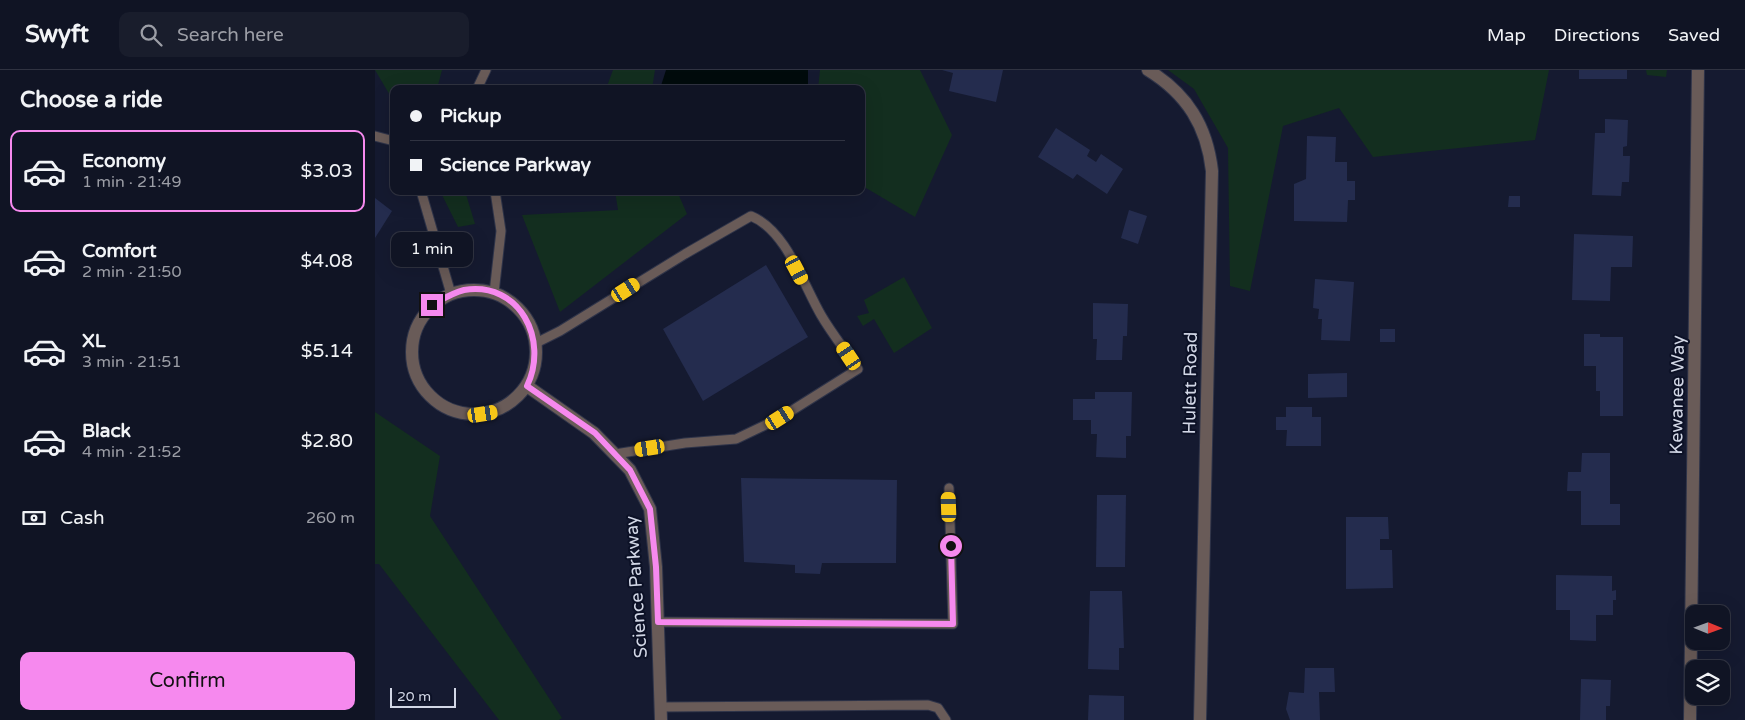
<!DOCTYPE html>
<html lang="en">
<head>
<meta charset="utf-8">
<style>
	:root { --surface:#101424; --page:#191d2c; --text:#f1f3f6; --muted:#9c9ea6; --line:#303341; --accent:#f689ee }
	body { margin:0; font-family:"Varela Round",sans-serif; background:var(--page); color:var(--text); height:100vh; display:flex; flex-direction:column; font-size:19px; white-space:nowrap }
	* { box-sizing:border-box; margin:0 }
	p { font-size:16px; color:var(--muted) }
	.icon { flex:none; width:28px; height:28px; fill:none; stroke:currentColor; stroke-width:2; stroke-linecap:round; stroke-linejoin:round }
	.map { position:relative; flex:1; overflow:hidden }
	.details { display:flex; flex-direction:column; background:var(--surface); width:375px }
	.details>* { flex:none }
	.top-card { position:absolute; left:15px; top:15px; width:475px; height:110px; border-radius:10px; box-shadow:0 5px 20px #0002,0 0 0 1px var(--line); display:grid; align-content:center; height:110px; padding:0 20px; background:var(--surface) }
	.needle { width:32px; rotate:91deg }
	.tools { position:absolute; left:1310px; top:535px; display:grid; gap:10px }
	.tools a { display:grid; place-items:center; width:45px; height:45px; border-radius:10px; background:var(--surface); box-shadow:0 5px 20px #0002,0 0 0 1px var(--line); font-size:25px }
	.scale { position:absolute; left:15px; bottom:12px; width:66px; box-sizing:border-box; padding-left:5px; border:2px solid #d2d7e6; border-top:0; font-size:14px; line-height:18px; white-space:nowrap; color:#d2d7e6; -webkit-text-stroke:4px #0c1126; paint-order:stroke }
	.end { position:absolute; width:22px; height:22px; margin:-11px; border:6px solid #f689ee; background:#111; box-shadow:0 0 0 2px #111 }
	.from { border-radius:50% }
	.bubble { position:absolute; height:35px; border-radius:10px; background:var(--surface); box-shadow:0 5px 20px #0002,0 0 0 1px var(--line); font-size:16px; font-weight:600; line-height:35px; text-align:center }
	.car { position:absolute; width:15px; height:30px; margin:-15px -8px; border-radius:6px; box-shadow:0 0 4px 1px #0007; background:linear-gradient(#f5c518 24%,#345 0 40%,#f5c518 0 76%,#345 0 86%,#f5c518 0) }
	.top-card b { display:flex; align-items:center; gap:18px; height:48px; font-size:19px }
	.top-card b+b { border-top:1px solid var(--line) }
	.top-card i { width:12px; height:12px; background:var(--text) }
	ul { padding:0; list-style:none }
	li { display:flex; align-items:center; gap:15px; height:82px; margin:0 10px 8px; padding:0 10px; border:2px solid transparent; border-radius:10px }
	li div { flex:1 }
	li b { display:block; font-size:19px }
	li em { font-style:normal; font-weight:600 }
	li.on { border-color:var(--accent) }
	li>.icon { width:45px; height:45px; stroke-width:1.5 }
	h2 { padding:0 20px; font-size:22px; line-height:60px }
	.pay { display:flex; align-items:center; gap:12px; height:55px; padding:0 20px; font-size:19px }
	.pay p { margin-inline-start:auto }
	.cta { display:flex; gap:10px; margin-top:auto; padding:10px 20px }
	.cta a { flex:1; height:58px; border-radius:10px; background:var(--accent); color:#111; font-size:20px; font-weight:600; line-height:58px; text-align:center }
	header { display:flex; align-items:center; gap:30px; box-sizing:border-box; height:70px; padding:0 25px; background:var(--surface); border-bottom:1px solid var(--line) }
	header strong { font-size:24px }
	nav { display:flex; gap:28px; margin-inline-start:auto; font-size:18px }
	.search { width:350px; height:45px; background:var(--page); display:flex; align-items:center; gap:12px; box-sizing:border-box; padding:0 18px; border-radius:10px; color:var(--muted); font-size:19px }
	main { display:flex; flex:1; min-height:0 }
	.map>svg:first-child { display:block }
	.green { fill:#132e1f }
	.water { fill:#000b0c }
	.building { fill:#242c4e }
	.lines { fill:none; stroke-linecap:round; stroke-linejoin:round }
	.service-casing { stroke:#2f3449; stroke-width:11 }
	.minor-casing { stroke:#2f3449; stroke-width:14 }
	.service { stroke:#695b58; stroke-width:9 }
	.minor { stroke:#695b58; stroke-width:12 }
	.route { stroke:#f689ee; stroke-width:6 }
	.labels { text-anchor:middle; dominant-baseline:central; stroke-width:4; stroke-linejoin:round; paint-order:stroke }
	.street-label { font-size:18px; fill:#d2d7e6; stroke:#0c1126 }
</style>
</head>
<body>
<header>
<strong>Swyft</strong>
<div class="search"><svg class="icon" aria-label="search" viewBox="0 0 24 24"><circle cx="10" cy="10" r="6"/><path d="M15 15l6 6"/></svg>Search here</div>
<nav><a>Map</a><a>Directions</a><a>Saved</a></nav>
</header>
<main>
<section class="details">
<h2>Choose a ride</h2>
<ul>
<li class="on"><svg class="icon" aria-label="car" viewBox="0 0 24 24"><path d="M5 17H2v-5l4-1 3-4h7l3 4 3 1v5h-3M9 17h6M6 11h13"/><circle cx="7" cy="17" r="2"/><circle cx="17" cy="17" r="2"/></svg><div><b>Economy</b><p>1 min · 21:49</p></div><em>$3.03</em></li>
<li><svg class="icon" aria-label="car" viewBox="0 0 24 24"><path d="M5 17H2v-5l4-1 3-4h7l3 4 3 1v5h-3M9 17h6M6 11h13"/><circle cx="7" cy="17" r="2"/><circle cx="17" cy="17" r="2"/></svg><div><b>Comfort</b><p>2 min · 21:50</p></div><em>$4.08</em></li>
<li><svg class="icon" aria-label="car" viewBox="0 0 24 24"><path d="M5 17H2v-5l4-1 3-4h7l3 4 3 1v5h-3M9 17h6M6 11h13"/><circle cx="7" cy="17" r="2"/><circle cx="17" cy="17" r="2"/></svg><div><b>XL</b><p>3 min · 21:51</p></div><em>$5.14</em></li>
<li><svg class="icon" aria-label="car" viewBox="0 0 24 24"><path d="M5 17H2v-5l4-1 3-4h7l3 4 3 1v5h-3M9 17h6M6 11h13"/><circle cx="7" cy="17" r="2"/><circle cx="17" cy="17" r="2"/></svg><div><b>Black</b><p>4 min · 21:52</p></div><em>$2.80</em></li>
</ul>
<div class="pay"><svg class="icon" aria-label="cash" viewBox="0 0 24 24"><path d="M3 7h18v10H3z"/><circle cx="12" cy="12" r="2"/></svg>Cash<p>260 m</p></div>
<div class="cta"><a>Confirm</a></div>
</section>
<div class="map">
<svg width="1370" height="650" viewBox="0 0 1370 650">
	<rect width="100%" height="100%" fill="#151a30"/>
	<g class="green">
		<path d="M0,0H67L62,19H19V32Z"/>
		<path d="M238,0H280L277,19H231Z"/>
		<path d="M445,0H545L577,65L540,147L486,115V19H443Z"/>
		<path d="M793,0H1174L1160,70L998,87L964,38L908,56L875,221L855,216L853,78L819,19Z"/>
		<path d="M1271,0H1292L1291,7L1272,5Z"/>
		<path d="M65,121H90L100,154L83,157Z"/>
		<path d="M240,121H302L312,144L185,242L147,145L243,140Z"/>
		<path d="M529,207L557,258L519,283L499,249L488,256L482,246L494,243L489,230Z"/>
		<path d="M0,342L65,386L55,446L187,648L184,650H124L4,494H0Z"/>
	</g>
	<path class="water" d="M291,0H433V19H285Z"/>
	<g class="building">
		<path d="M567,0H628L621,32L574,21L578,3Z"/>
		<rect x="1204" y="0" width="48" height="9"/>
		<path d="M1230,49L1253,50L1252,76L1248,77V86H1255L1254,112H1247L1246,126L1217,125L1220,63H1230Z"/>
		<path d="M681,58L715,80L712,86L721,92L726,84L748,99L732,124L702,104L698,109L663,87Z"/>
		<path d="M932,66L961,67L960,92H972V111H980V130H973L972,152L919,151V114L931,109Z"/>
		<path d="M160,121H180V122L161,126Z"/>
		<path d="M1134,126H1145V137H1133Z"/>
		<path d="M0,128L17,141L0,168Z"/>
		<path d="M754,140L772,146L763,174L746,168Z"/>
		<path d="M1199,164L1258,166L1257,197H1236L1235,231L1197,230Z"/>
		<path d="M391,195L433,267L328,331L288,259Z"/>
		<path d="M940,209L979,212L975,271L946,270L947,249H943L944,239L938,238Z"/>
		<path d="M718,233L753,234L752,266H748L747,290H721L722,269H718Z"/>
		<rect x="1005" y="259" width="15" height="13"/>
		<path d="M1209,264H1225V267H1248V346H1225V321H1221V296H1209Z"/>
		<path d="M972,303V327L933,328V304Z"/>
		<path d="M720,322H757L756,366H751V388L721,387L722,364H716V350H698V329H720Z"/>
		<path d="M911,337H937V347H946V376H911L912,360H901V347H911Z"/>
		<path d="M1207,383H1235V434H1245V455H1206V421H1192L1193,402H1206Z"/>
		<path d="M366,408L522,410L521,493H447L445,504L420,503V495L369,492Z"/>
		<path d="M722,425H751L750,497H721Z"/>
		<path d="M971,447H1013L1014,469H1005V480H1017L1018,518L971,519Z"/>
		<path d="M1181,505L1237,506V521L1241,520V530H1238V545H1221V571L1195,570V540H1181Z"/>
		<path d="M715,521H747L749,578H744V600L713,599Z"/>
		<path d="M930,598H959L960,622H944L945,650H915L911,639L914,622L929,623Z"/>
		<path d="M1206,609L1236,610L1235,636H1231V650H1205Z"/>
		<path d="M714,625L749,626V650H713Z"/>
	</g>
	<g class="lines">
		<g class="service-casing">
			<g id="service">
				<path d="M102,19L111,0"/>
				<path d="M0,66L19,71"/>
				<path d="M46,121L76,224"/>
				<path d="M119,223L126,161L120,121"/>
				<path d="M161,273L185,261L310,184L376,146C411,160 428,214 446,245C457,264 471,281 483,299L405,348L361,369L310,373L240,384"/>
				<path d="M283,552L578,554L574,418"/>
				<path d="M286,637L553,635L563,638L571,650"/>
			</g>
		</g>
		<g class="minor-casing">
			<g id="minor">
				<path d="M773,0C812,24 832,56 837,101L825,650"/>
				<circle cx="99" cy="282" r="62"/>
				<path d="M152,316L219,363L255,400L275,439L281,497L286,650"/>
				<path d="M1315,650L1323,0"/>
			</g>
		</g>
		<use href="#service" class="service"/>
		<use href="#minor" class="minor"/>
	</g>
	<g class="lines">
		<path class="route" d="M57,235C68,229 77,223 89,220C145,211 174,270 152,316L220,363L255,400L275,439L281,497L283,552L578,554L576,476"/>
	</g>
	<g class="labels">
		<g class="street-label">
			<text transform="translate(815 313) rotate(-89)">Hulett Road</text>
			<text transform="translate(1302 325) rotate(-89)">Kewanee Way</text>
			<text transform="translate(261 517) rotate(-94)">Science Parkway</text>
		</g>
	</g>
</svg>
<div class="tools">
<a><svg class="needle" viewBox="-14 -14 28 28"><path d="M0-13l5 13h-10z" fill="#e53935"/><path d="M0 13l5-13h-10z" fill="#9c9ea6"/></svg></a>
<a><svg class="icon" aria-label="layers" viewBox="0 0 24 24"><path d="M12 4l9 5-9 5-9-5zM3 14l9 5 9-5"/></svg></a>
</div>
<div class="scale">20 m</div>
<i class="end from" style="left:576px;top:476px"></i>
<i class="end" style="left:57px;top:235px"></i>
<div class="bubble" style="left:16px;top:162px;width:82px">1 min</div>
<i class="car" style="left:422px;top:200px;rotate:152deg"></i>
<i class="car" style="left:251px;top:220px;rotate:58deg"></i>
<i class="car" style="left:474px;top:286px;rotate:326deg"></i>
<i class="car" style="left:108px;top:344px;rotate:81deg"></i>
<i class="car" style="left:405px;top:348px;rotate:58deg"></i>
<i class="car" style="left:275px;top:378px;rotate:261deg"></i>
<i class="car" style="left:574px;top:437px;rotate:358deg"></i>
<div class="top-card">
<b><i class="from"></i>Pickup</b>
<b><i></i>Science Parkway</b>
</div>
</div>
</main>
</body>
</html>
